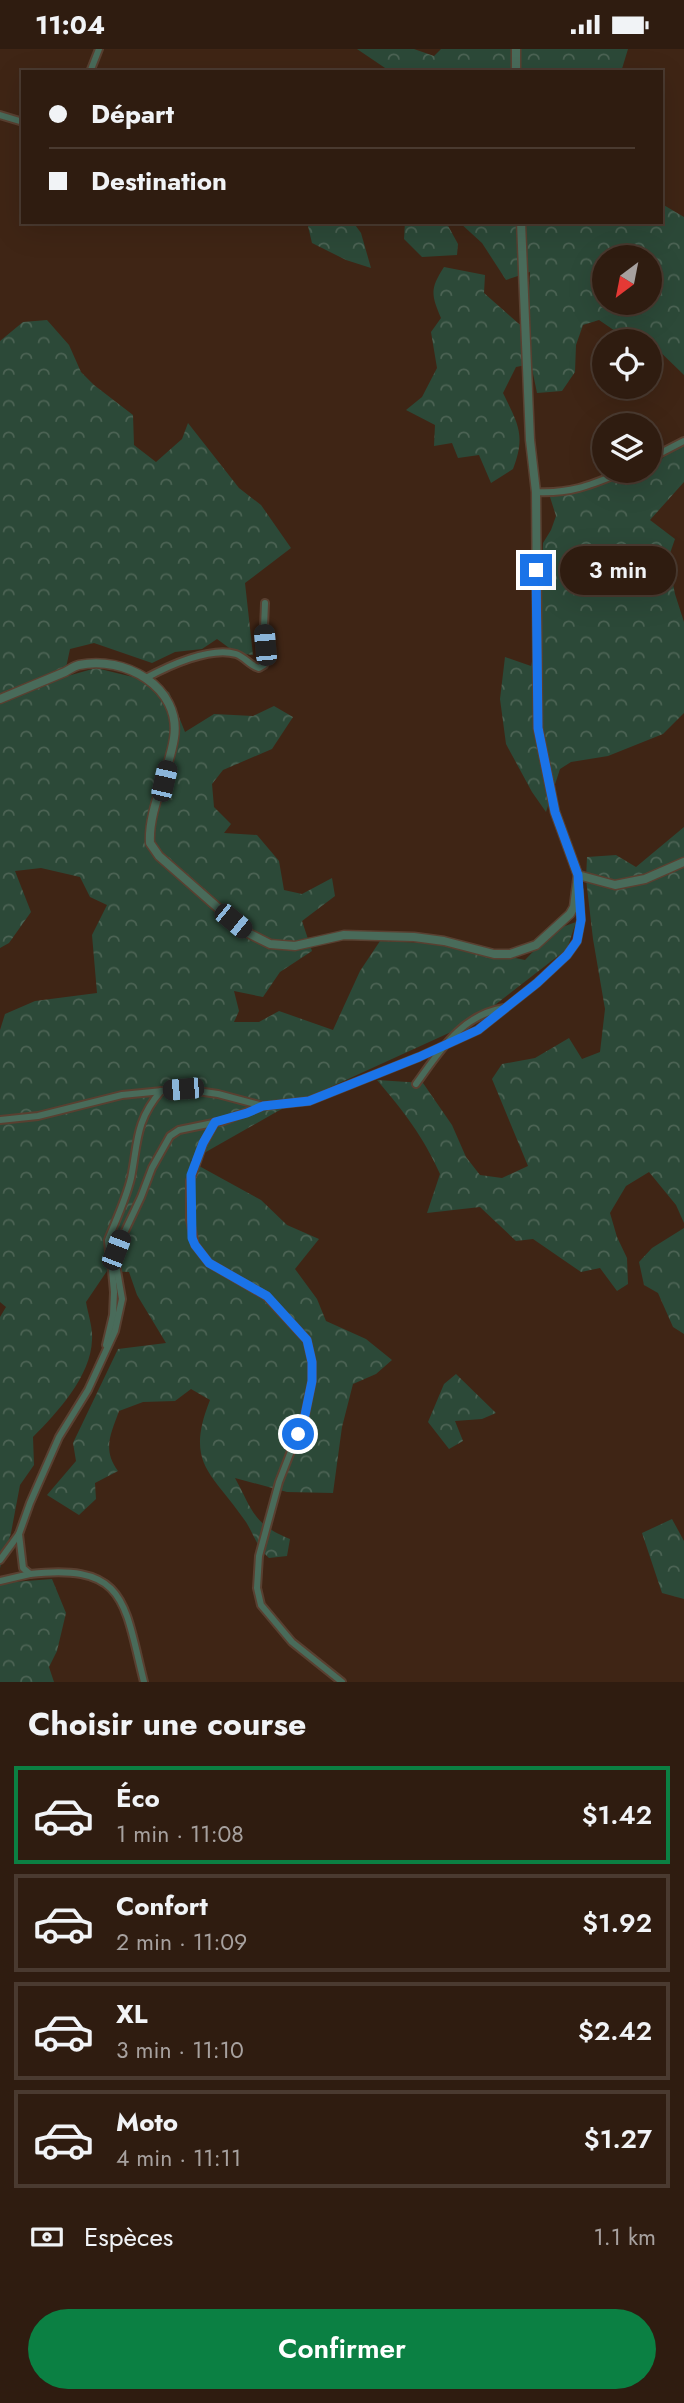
<!DOCTYPE html>
<html lang="fr">
<head>
<meta charset="utf-8">
<style>
	:root { --surface:#2f1c10; --page:#372519; --text:#f1f3f6; --muted:#a7a19f; --line:#4a3a30; --accent:#0b8043 }
	body { margin:0; font-family:Jost,sans-serif; background:var(--page); color:var(--text); height:100vh; display:flex; flex-direction:column; font-size:26px; white-space:nowrap }
	* { box-sizing:border-box; margin:0 }
	p { font-size:23px; color:var(--muted) }
	.icon { flex:none; width:38px; height:38px; fill:none; stroke:currentColor; stroke-width:2; stroke-linecap:round; stroke-linejoin:round }
	.map { position:relative; height:1633px; overflow:hidden }
	.side { display:flex; flex-direction:column; background:var(--surface); flex:1 }
	.side>* { flex:none }
	.guide { position:absolute; left:21px; top:21px; width:642px; height:154px; border-radius:0px; box-shadow:0 7px 28px #0002,0 0 0 2px var(--line); display:grid; align-content:center; height:154px; padding:0 28px; background:var(--surface) }
	.needle { width:46px; rotate:212deg }
	.fabs { position:absolute; left:592px; top:196px; display:grid; gap:14px }
	.fabs a { display:grid; place-items:center; width:70px; height:70px; border-radius:50%; background:var(--surface); box-shadow:0 7px 28px #0002,0 0 0 2px var(--line); font-size:35px }
	.end { position:absolute; width:32px; height:32px; margin:-16px; border:9px solid #1a73e8; background:#fff; box-shadow:0 0 0 4px #fff }
	.from { border-radius:50% }
	.bubble { position:absolute; height:49px; border-radius:24px; background:var(--surface); box-shadow:0 7px 28px #0002,0 0 0 2px var(--line); font-size:23px; font-weight:600; line-height:49px; text-align:center }
	.car { position:absolute; width:21px; height:42px; margin:-21px -10px; border-radius:9px; box-shadow:0 0 5px 2px #0007; background:linear-gradient(#222 24%,#8ab4d8 0 40%,#222 0 76%,#8ab4d8 0 86%,#222 0) }
	.guide b { display:flex; align-items:center; gap:24px; height:66px; font-size:26px }
	.guide b+b { border-top:2px solid var(--line) }
	.guide i { width:18px; height:18px; background:var(--text) }
	ul { padding:0; list-style:none }
	li { display:flex; align-items:center; gap:21px; height:98px; margin:0 14px 10px; padding:0 14px; border:4px solid var(--line); border-radius:0px }
	li div { flex:1 }
	li b { display:block; font-size:26px }
	li em { font-style:normal; font-weight:600 }
	li.current { border-color:var(--accent) }
	li>.icon { width:63px; height:63px; stroke-width:1.5 }
	h2 { padding:0 28px; font-size:32px; line-height:84px }
	.pay { display:flex; align-items:center; gap:18px; height:77px; padding:0 28px; font-size:26px }
	.pay p { margin-inline-start:auto }
	.button { display:flex; gap:14px; margin-top:auto; padding:14px 28px }
	.button a { flex:1; height:80px; border-radius:42px; background:var(--accent); color:#fff; font-size:28px; font-weight:600; line-height:80px; text-align:center }
	.status { display:flex; justify-content:space-between; align-items:center; height:49px; padding:0 35px; background:var(--surface); direction:ltr }
	.status svg { height:19px; fill:currentColor }
	.map>svg:first-child { display:block }
	.forest { fill:url(#forest-crowns); fill-rule:evenodd }
	.lines { fill:none; stroke-linecap:round; stroke-linejoin:round }
	.minor-casing { stroke:#594031; stroke-width:10 }
	.tertiary-casing { stroke:#594031; stroke-width:11 }
	.minor { stroke:#496b5a; stroke-width:6 }
	.tertiary { stroke:#496b5a; stroke-width:8 }
	.route { stroke:#1a73e8; stroke-width:9 }
</style>
</head>
<body>
<div class="status"><b>11:04</b><svg viewBox="0 0 49 12"><path d="M0 12V9h3v3zM5 12V6h3v6zM10 12V3h3v9zM15 12V0h3v12zM26 1h20v11H26zM47 4h2v5h-2z"/></svg></div>
<div class="map">
<svg width="684" height="1633" viewBox="0 0 684 1633">
	<defs>
		<pattern id="forest-crowns" width="20" height="18" patternUnits="userSpaceOnUse" patternTransform="scale(1.75)"><rect width="20" height="18" fill="#2c4938"/><path d="M2 6a3 3 0 1 1 6 0M12 15a3 3 0 1 1 6 0" fill="none" stroke="#4c6354"/></pattern>
	</defs>
	<rect width="100%" height="100%" fill="#3f2515"/>
	<g class="forest">
		<path d="M357,0H414L434,7L441,0H628L621,23H391Z"/>
		<path d="M662,155L684,168V326L649,292L640,287L621,286L599,271L583,276L576,296L575,323L562,342L537,344L531,315L516,318L503,344C518,375 526,386 513,420L491,434L479,406L458,409L452,394L434,397L435,376L406,361L422,348L437,319L431,283L441,269C431,245 430,240 444,218L485,226L484,244L527,282L530,223L506,231L482,194L459,173H662ZM604,208H649V254H604Z"/>
		<path d="M307,173H353L361,184L371,219L346,211L312,194Z"/>
		<path d="M405,173H446L458,195L457,206L422,208L404,190Z"/>
		<path d="M47,271L69,296L81,323L94,336L133,366L134,396L156,413L182,390L188,374L239,439L261,456L291,499L245,534L253,606L236,604L217,590L202,600L175,603L152,614L94,594L70,600L64,628L96,619L133,628L169,643L185,683L214,665L253,667L274,657L293,668L272,700L223,721L212,735L214,758L231,775L224,784L257,786L279,812L284,841L302,845L332,829L335,847L302,872L312,902L280,923L263,948L234,942L239,962L234,973H259L279,962L333,981L360,922L380,892L448,895L525,911L554,881L576,873L567,900L473,973L278,1062L190,1112L261,1151L287,1176L319,1190L295,1220L317,1250L326,1272L366,1290L392,1311L376,1325L353,1335L342,1378L333,1444L287,1443L235,1429C253,1462 253,1475 290,1490L287,1507L269,1509C257,1498 254,1486 246,1473C213,1424 184,1416 210,1351L191,1340L175,1352L143,1353L119,1362C111,1385 102,1400 118,1422L95,1434L96,1450L79,1466L47,1446L76,1412L73,1394L118,1300L166,1294L137,1246L129,1223L107,1222L86,1253C88,1265 93,1279 92,1291C91,1327 57,1364 33,1388L34,1416L20,1436L11,1484L0,1519V1268L6,1258L0,1253V981L5,965L35,952L97,944L92,886L107,856L90,848L80,828L41,819L15,822L31,863L9,894L0,899V292L23,273Z"/>
		<path d="M684,387V433L650,471L675,490L668,510L675,545L684,573V664L663,685L608,707L571,713L560,720L546,763L532,743L506,695L500,650L505,608L531,617L540,576L543,494L551,481L556,467L550,448C563,446 577,444 589,439C611,430 624,422 649,422V417L659,413Z"/>
		<path d="M684,778V1174L676,1156L649,1123L626,1137L610,1164L617,1188L627,1209L628,1235L617,1242L600,1219L581,1223L533,1190L516,1192L480,1158L427,1164L440,1125C423,1087 404,1063 377,1031L423,1034L452,1076L466,1108L480,1126L502,1129L528,1117L492,1030L502,1015L535,1009L569,989L582,1010L600,1003L605,960L593,890L586,830L587,808L616,806L636,818Z"/>
		<path d="M684,1179V1285L673,1278L658,1244L644,1236L639,1213L652,1199Z"/>
		<path d="M456,1325L496,1364L482,1370L455,1372L463,1392L449,1400L428,1373L444,1335Z"/>
		<path d="M672,1470L684,1492V1550L662,1544L642,1484Z"/>
		<path d="M52,1530L66,1564L57,1602L49,1618L54,1633H0V1534Z"/>
	</g>
	<g class="lines">
		<g class="minor-casing">
			<g id="minor">
				<path d="M90,23L99,0"/>
				<path d="M0,66L23,73"/>
				<path d="M649,410L684,392"/>
				<path d="M536,443C572,445 593,435 625,422"/>
				<path d="M146,629C168,617 211,597 236,605C245,608 250,617 259,619L264,616L266,605L264,579L265,554"/>
				<path d="M416,1035C440,1002 461,966 504,959"/>
				<path d="M0,1071L38,1067L122,1046L183,1040L218,1045L263,1057"/>
				<path d="M215,1073L203,1095L190,1132V1171L195,1196L209,1214L266,1247L307,1291L312,1313V1332L305,1366L279,1433L259,1507L257,1539L261,1556L292,1593L342,1633"/>
				<path d="M114,1213L109,1202L108,1191C116,1171 126,1150 131,1129C138,1094 135,1072 161,1042"/>
				<path d="M106,1296L113,1266L114,1243L111,1210"/>
				<path d="M0,1511L19,1485"/>
				<path d="M0,1532L30,1525"/>
				<path d="M144,1633C124,1554 127,1514 30,1525L23,1519L19,1485L30,1454L59,1388L88,1341L115,1282L122,1250L115,1210L116,1201L141,1148L152,1119L170,1087L179,1081L223,1072L263,1057L309,1052L419,1008L478,981L537,934L567,906L577,892L581,871L579,842"/>
			</g>
		</g>
		<g class="tertiary-casing">
			<g id="tertiary">
				<path d="M516,0V23"/>
				<path d="M0,650C22,641 43,632 65,623C69,621 74,617 79,616C124,606 182,638 174,689C169,723 148,761 150,794L159,807L233,872L248,884L270,895L295,897L344,886L414,888L444,892L494,905H510L536,896L570,865L574,858L578,826L555,763L538,679L536,443L530,391L521,173"/>
				<path d="M578,826L615,836L645,830L684,813"/>
			</g>
		</g>
		<use href="#minor" class="minor"/>
		<use href="#tertiary" class="tertiary"/>
	</g>
	<g class="lines">
		<path class="route" d="M298,1385L305,1366L312,1332V1313L307,1291L267,1247L209,1214L195,1196L192,1189L191,1126L203,1094L215,1073L247,1064L263,1057L309,1052L419,1008L478,981L537,934L567,906L577,892L581,871L578,826L555,763L538,679L536,521"/>
	</g>
</svg>
<div class="fabs">
<a><svg class="needle" viewBox="-14 -14 28 28"><path d="M0-13l5 13h-10z" fill="#e53935"/><path d="M0 13l5-13h-10z" fill="#a7a19f"/></svg></a>
<a><svg class="icon" aria-label="locate" viewBox="0 0 24 24"><circle cx="12" cy="12" r="6"/><path d="M12 2v4M12 18v4M2 12h4M18 12h4"/></svg></a>
<a><svg class="icon" aria-label="layers" viewBox="0 0 24 24"><path d="M12 4l9 5-9 5-9-5zM3 14l9 5 9-5"/></svg></a>
</div>
<i class="end from" style="left:298px;top:1385px"></i>
<i class="end" style="left:536px;top:521px"></i>
<div class="bubble" style="left:560px;top:497px;width:116px">3 min</div>
<i class="car" style="left:265px;top:596px;rotate:355deg"></i>
<i class="car" style="left:164px;top:732px;rotate:13deg"></i>
<i class="car" style="left:233px;top:872px;rotate:129deg"></i>
<i class="car" style="left:183px;top:1040px;rotate:265deg"></i>
<i class="car" style="left:116px;top:1201px;rotate:21deg"></i>
<div class="guide">
<b><i class="from"></i>Départ</b>
<b><i></i>Destination</b>
</div>
</div>
<section class="side">
<h2>Choisir une course</h2>
<ul>
<li class="current"><svg class="icon" aria-label="car" viewBox="0 0 24 24"><path d="M5 17H2v-5l4-1 3-4h7l3 4 3 1v5h-3M9 17h6M6 11h13"/><circle cx="7" cy="17" r="2"/><circle cx="17" cy="17" r="2"/></svg><div><b>Éco</b><p>1 min · 11:08</p></div><em>$1.42</em></li>
<li><svg class="icon" aria-label="car" viewBox="0 0 24 24"><path d="M5 17H2v-5l4-1 3-4h7l3 4 3 1v5h-3M9 17h6M6 11h13"/><circle cx="7" cy="17" r="2"/><circle cx="17" cy="17" r="2"/></svg><div><b>Confort</b><p>2 min · 11:09</p></div><em>$1.92</em></li>
<li><svg class="icon" aria-label="car" viewBox="0 0 24 24"><path d="M5 17H2v-5l4-1 3-4h7l3 4 3 1v5h-3M9 17h6M6 11h13"/><circle cx="7" cy="17" r="2"/><circle cx="17" cy="17" r="2"/></svg><div><b>XL</b><p>3 min · 11:10</p></div><em>$2.42</em></li>
<li><svg class="icon" aria-label="car" viewBox="0 0 24 24"><path d="M5 17H2v-5l4-1 3-4h7l3 4 3 1v5h-3M9 17h6M6 11h13"/><circle cx="7" cy="17" r="2"/><circle cx="17" cy="17" r="2"/></svg><div><b>Moto</b><p>4 min · 11:11</p></div><em>$1.27</em></li>
</ul>
<div class="pay"><svg class="icon" aria-label="cash" viewBox="0 0 24 24"><path d="M3 7h18v10H3z"/><circle cx="12" cy="12" r="2"/></svg>Espèces<p>1.1 km</p></div>
<div class="button"><a>Confirmer</a></div>
</section>
</body>
</html>
